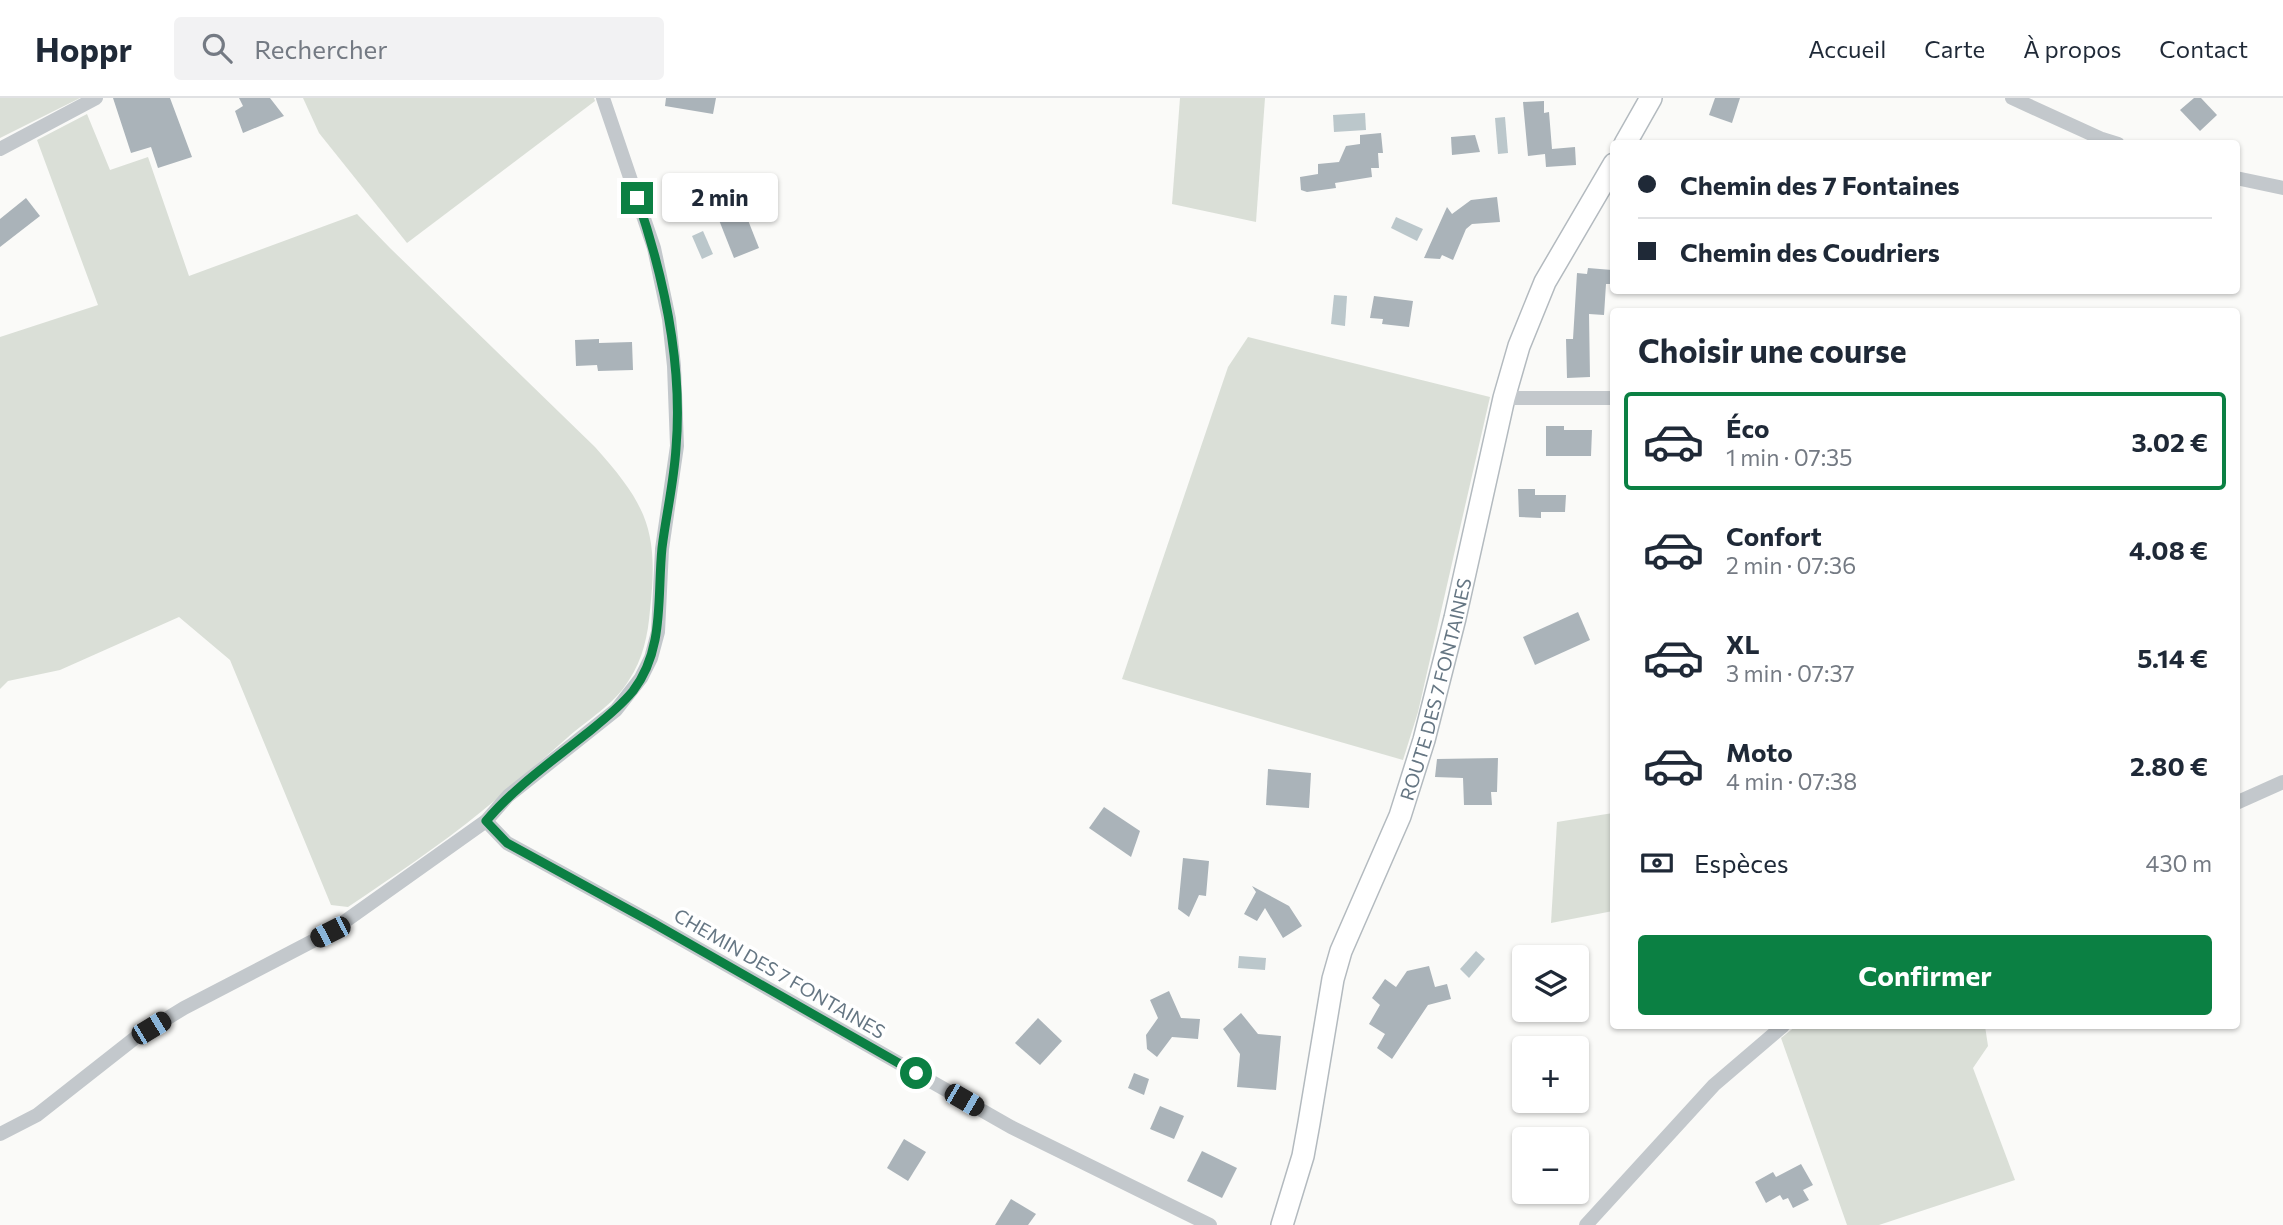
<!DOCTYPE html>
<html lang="fr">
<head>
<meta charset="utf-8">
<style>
	:root { --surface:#fff; --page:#f2f2f3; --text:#1f2937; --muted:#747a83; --line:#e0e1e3; --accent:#0b8043 }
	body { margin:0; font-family:Commissioner,sans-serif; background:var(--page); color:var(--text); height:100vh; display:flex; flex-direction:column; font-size:26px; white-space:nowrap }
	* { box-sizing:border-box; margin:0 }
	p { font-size:23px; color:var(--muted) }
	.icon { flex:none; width:38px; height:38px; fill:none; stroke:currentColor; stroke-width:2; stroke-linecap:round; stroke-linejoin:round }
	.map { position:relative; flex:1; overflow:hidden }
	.side { position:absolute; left:1610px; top:210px; width:630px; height:721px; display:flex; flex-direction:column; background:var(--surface); border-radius:7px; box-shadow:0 2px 5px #0004 }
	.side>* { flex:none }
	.banner { position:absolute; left:1610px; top:42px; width:630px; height:154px; border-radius:7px; box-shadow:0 2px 5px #0004; display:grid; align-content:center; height:154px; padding:0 28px; background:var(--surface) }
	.buttons { position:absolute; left:1512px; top:847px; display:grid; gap:14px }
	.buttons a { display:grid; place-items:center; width:77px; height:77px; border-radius:7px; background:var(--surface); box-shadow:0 2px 5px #0004; font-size:35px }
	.end { position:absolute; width:32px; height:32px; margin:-16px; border:9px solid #0b8043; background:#fff; box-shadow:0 0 0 4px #fff }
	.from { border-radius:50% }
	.bubble { position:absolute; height:49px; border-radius:7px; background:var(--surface); box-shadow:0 2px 5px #0004; font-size:23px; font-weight:700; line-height:49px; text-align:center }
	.car { position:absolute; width:21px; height:42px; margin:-21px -10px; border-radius:9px; box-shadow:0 0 5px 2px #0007; background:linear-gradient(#222 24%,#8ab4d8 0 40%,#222 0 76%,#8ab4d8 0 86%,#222 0) }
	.banner b { display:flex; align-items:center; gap:24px; height:66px; font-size:26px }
	.banner b+b { border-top:2px solid var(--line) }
	.banner i { width:18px; height:18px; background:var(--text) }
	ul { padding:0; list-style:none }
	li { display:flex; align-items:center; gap:21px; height:98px; margin:0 14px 10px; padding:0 14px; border:4px solid transparent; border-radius:7px }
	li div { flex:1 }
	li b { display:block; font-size:26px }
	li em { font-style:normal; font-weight:700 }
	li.selected { border-color:var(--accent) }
	li>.icon { width:63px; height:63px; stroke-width:1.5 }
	h2 { padding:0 28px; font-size:32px; line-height:84px }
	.pay { display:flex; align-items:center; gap:18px; height:77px; padding:0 28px; font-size:26px }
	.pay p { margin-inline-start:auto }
	.cta { display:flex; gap:14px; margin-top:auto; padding:14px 28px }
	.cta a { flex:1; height:80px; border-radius:7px; background:var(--accent); color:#fff; font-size:28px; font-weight:700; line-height:80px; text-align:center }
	header { display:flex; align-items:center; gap:42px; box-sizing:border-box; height:98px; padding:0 35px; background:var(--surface); border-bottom:2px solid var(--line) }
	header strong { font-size:33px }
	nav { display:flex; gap:38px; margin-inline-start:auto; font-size:24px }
	.search { width:490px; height:63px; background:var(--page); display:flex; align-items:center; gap:18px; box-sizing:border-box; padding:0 24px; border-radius:7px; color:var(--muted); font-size:26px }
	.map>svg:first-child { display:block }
	.green { fill:#dadfd7 }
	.water { fill:#bbc7cb }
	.building { fill:#aab3b9 }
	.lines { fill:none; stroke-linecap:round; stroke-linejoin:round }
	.secondary-casing { stroke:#b3babf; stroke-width:24 }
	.street { stroke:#c3c8cc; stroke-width:14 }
	.secondary { stroke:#fff; stroke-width:21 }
	.route { stroke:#0b8043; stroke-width:9 }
	.labels { text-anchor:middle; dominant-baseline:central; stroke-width:7; stroke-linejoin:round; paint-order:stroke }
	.street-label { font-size:19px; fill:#657683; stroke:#fff }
</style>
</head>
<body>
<header>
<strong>Hoppr</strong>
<div class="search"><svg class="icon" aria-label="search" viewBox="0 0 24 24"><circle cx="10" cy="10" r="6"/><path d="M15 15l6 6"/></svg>Rechercher</div>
<nav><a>Accueil</a><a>Carte</a><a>À propos</a><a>Contact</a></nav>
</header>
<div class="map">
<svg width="2283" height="1127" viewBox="0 0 2283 1127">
	<rect width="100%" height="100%" fill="#fafaf8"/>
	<g class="green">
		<path d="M0,0H80L0,40Z"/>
		<path d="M303,0H594L595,3L407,145L319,35Z"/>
		<path d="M1180,0H1265L1256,124L1172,106Z"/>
		<path d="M87,16L110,72L148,59L189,178L357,116L390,150L595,349C647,407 659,433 650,512C648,537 643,561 629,582C614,607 588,621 567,640C539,664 511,690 482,713C439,748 394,778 348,809L331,807L230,562L179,519L60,572L8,583L0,591V239L98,207L37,42Z"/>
		<path d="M1248,239L1490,299L1418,614L1403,662L1122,581L1228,269Z"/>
		<path d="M1613,715V813L1551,825L1557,724Z"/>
		<path d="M1796,928H1985L1988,948L1973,970L2015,1082L1879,1127H1847L1781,940Z"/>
	</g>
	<g class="water">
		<path d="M1365,15L1366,32L1334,34L1333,17Z"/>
		<path d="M1505,19L1508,55L1498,56L1495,20Z"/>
		<path d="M1396,119L1423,131L1417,143L1391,130Z"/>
		<path d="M703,133L713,156L702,161L692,138Z"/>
		<path d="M1334,197L1347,198L1345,228L1331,226Z"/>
		<path d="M1476,853L1485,861L1469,880L1460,871Z"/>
		<path d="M1239,858L1266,860L1265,872L1238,870Z"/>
	</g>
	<g class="building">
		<path d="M113,0H170L192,59L158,70L151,49L131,55Z"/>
		<path d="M239,0H270L284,18L243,35L235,13L243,8Z"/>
		<path d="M666,0H716L713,16L665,8Z"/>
		<path d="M1715,0H1740L1732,25L1709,17Z"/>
		<path d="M2194,0H2201L2217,17L2200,33L2180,12Z"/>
		<path d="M1544,3V15L1549,14L1552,51L1575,49L1576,67L1546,69L1545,56L1528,58L1523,4Z"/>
		<path d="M1381,35L1383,55H1378L1379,70H1371L1372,79L1335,85L1336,90L1307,94L1301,92L1300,79L1318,76V66L1339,64L1346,48L1360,46V37Z"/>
		<path d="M1475,37L1480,54L1452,57L1451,39Z"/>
		<path d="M1497,99L1500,124L1472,126L1466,131L1453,162L1442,157L1440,161L1424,160L1447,109L1452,116L1471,102Z"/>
		<path d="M26,100L40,118L0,149V121Z"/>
		<path d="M742,107L759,150L734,160L717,117Z"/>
		<path d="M1588,170L1612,172L1611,186H1606L1604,217L1589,216L1590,279L1567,280L1566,241H1573L1577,175L1587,176Z"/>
		<path d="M1374,198L1413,203L1409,229L1382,226L1383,221L1370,220Z"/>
		<path d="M599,241V245L632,244L633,272L598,273L597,267L576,268L575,242Z"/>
		<path d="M1546,328H1564V332H1592L1591,358H1546Z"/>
		<path d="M1518,391H1535V397H1566L1565,414H1541V420L1519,419Z"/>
		<path d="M1578,514L1590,542L1535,567L1523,539Z"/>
		<path d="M1498,660L1497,694H1491L1492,707H1464L1463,680L1435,679L1437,661Z"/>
		<path d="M1268,671L1311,675L1309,710L1266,707Z"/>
		<path d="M1104,709L1140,733L1131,759L1089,730Z"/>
		<path d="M1183,760L1209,763L1206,798L1199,797L1189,819L1178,811Z"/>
		<path d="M1252,788L1289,808L1302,828L1283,840L1265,810L1257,823L1244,816L1256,794Z"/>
		<path d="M1429,868L1435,889L1447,886L1451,901L1428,907L1392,961L1377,950L1385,936L1369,926L1380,907L1372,900L1385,881L1396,889L1407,873Z"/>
		<path d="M1169,893L1181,920L1200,921L1198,941L1172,939L1157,959L1147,951L1146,937L1158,920L1150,902Z"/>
		<path d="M1241,915L1258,936L1281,938L1276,992L1237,989L1240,956L1223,931Z"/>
		<path d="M1038,920L1062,943L1040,967L1015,945Z"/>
		<path d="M1134,975L1149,981L1144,997L1128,990Z"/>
		<path d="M1160,1008L1184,1018L1174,1041L1150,1031Z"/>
		<path d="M904,1041L926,1054L908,1083L887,1070Z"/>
		<path d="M1202,1053L1237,1070L1222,1100L1187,1083Z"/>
		<path d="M1801,1066L1813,1087L1803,1092L1809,1102L1793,1110L1788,1100L1783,1102L1780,1097L1766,1105L1755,1084L1773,1074L1776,1079Z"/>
		<path d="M1011,1101L1036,1116L1028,1127H995Z"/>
	</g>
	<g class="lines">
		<g class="secondary-casing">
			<g id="secondary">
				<path d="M1625,46L1651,0"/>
				<path id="s1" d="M1282,1127L1303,1058L1309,1025L1333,881L1341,853L1400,718L1424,642L1455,520L1504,300L1519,248L1545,184L1614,66"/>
			</g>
		</g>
		<g class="street">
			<path d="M2012,0L2102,41L2118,46"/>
			<path d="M0,51L96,0"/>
			<path d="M2236,80L2283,90"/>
			<path d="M1504,300H1614"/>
			<path d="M2236,705L2283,684"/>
			<path d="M486,723L507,745L653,825L1011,1029L1210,1127"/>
			<path d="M0,1036L37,1017L135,940L184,910L330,834L486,723L508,698L616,612L641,580L651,560L658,534L662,451L677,348L674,268L669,221L654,150L603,0"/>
			<path d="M1586,1127L1714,987L1783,928"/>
		</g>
		<use href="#secondary" class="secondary"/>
	</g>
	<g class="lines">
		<path class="route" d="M637,100C664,179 683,266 676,350C674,384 666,417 662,450C657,499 665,551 633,593C619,610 602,623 586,636C551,664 515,689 486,723L507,745L653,825L916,975"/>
	</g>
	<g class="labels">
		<g class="street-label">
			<text stroke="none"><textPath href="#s1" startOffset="560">ROUTE DES 7 FONTAINES</textPath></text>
			<text transform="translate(780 875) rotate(30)">CHEMIN DES 7 FONTAINES</text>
		</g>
	</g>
</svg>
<div class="buttons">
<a><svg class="icon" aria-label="layers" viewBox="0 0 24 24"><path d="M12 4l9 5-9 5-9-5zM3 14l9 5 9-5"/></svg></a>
<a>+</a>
<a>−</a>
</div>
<i class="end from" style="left:916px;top:975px"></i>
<i class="end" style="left:637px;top:100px"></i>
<div class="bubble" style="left:662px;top:75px;width:116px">2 min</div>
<i class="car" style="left:330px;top:834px;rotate:243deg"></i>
<i class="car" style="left:151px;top:930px;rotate:59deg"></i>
<i class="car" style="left:964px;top:1002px;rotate:120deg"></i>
<div class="banner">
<b><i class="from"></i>Chemin des 7 Fontaines</b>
<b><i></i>Chemin des Coudriers</b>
</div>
<section class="side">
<h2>Choisir une course</h2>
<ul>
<li class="selected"><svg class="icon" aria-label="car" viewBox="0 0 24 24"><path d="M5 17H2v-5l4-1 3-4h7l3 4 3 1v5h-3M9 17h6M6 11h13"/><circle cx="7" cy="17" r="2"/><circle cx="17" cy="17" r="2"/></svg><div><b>Éco</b><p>1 min · 07:35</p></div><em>3.02 €</em></li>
<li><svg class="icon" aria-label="car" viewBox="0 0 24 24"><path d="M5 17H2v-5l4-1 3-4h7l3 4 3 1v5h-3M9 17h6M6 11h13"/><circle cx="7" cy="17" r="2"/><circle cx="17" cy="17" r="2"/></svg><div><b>Confort</b><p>2 min · 07:36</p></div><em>4.08 €</em></li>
<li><svg class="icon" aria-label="car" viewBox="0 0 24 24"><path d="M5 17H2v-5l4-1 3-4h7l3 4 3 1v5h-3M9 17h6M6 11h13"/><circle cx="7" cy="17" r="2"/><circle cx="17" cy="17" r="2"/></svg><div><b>XL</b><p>3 min · 07:37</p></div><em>5.14 €</em></li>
<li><svg class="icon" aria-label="car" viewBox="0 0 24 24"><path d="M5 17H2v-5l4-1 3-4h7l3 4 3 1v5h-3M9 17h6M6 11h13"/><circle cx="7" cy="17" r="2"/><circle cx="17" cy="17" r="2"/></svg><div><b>Moto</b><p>4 min · 07:38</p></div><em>2.80 €</em></li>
</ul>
<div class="pay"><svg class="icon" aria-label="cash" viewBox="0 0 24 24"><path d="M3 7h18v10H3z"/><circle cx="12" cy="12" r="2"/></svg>Espèces<p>430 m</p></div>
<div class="cta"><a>Confirmer</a></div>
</section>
</div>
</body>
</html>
